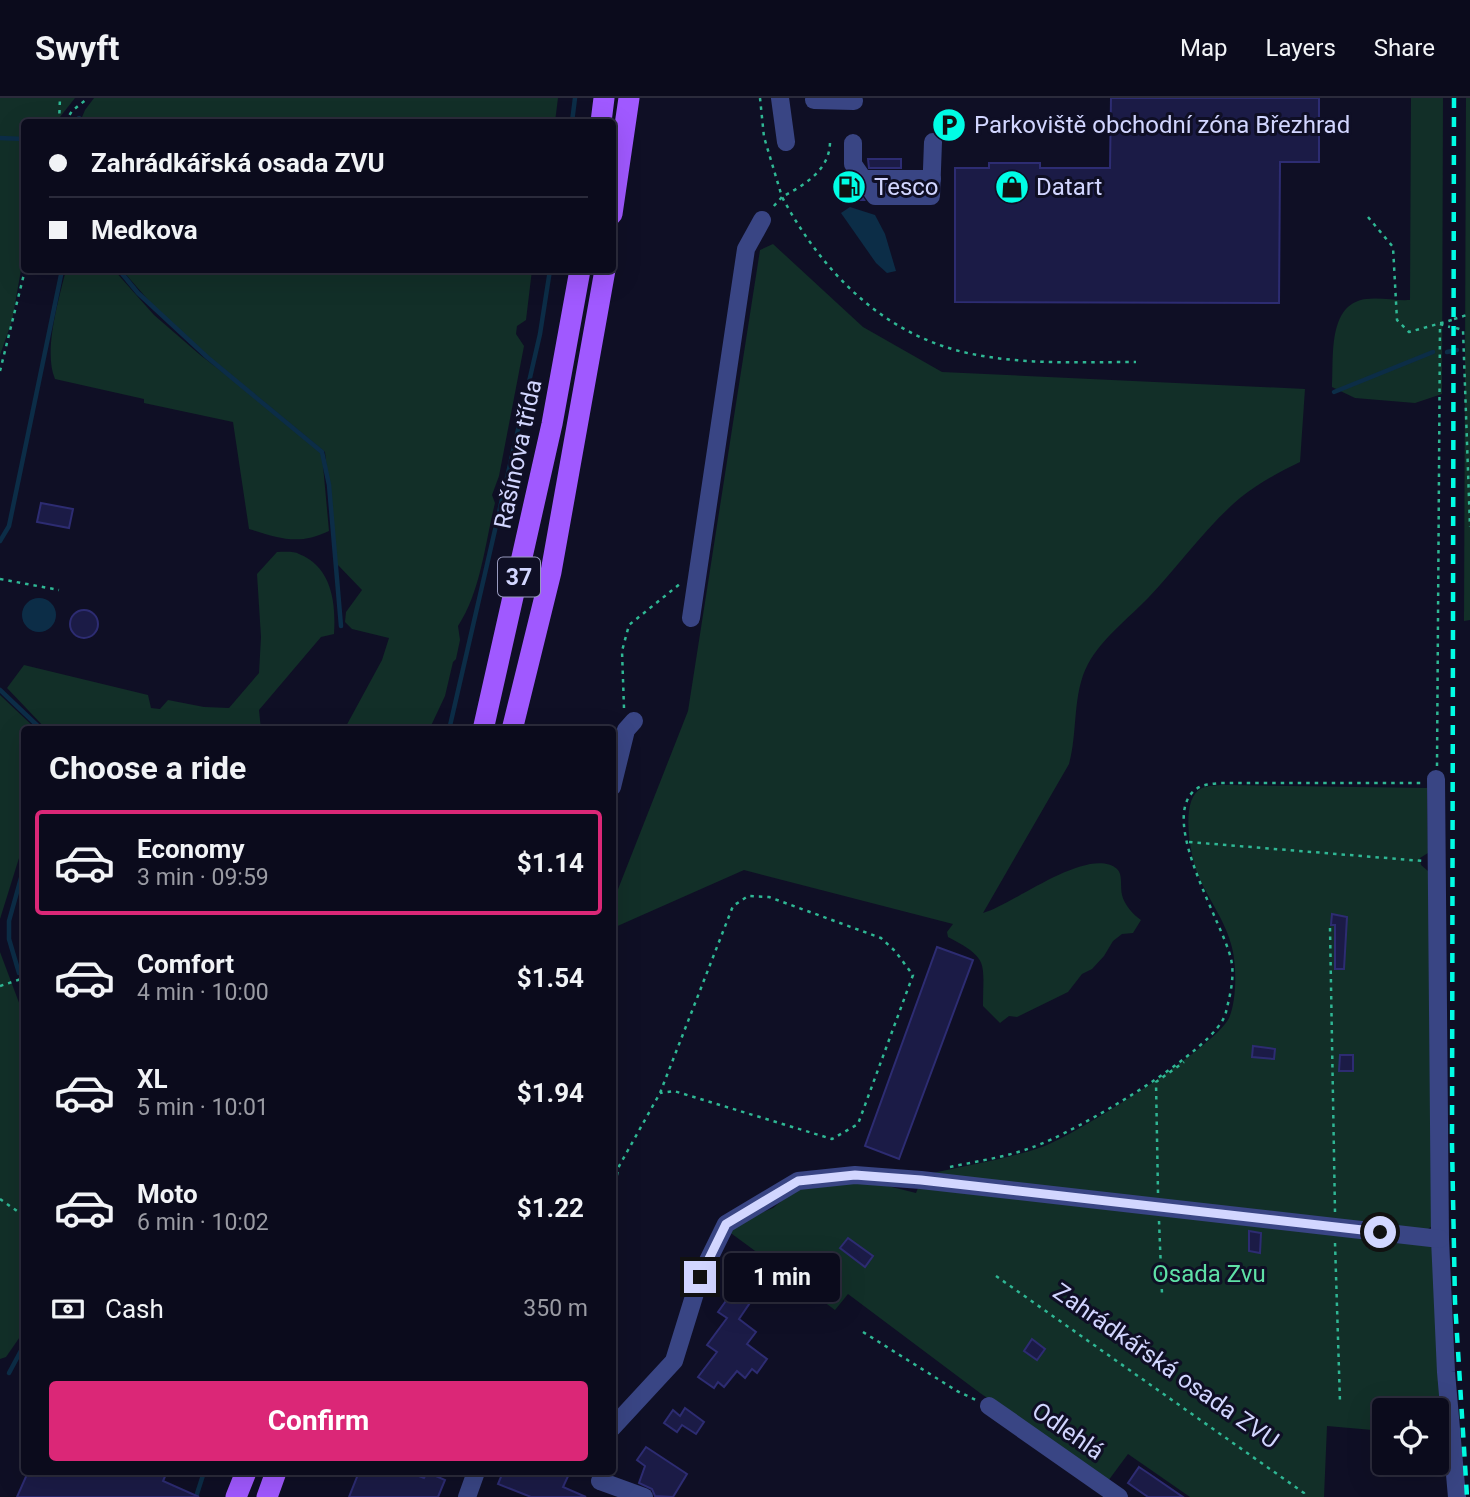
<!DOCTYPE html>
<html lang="en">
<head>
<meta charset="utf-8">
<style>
	:root { --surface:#0b0b1c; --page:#191929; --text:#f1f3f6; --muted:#9a9ba3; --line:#2b2b3b; --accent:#db2777 }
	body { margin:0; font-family:Roboto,sans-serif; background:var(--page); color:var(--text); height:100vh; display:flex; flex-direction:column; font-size:26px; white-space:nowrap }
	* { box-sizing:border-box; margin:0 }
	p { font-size:23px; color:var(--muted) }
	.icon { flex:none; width:38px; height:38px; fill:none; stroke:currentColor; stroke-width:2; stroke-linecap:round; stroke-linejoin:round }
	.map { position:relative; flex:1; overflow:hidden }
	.drawer { position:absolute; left:21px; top:628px; width:595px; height:749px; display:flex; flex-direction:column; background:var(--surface); border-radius:7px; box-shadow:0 7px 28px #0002,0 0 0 2px var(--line) }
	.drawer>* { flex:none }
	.guide { position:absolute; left:21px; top:21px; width:595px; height:154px; border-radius:7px; box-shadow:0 7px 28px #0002,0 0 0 2px var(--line); display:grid; align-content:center; height:154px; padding:0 28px; background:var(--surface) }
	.fabs { position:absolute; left:1372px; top:1300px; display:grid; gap:14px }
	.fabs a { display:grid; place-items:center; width:77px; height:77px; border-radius:7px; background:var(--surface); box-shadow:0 7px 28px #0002,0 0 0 2px var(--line); font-size:35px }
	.end { position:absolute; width:32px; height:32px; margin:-16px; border:9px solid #d2d6ff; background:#111; box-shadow:0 0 0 4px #111 }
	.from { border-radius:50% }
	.bubble { position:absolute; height:49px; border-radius:7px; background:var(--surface); box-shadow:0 7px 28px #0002,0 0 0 2px var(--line); font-size:23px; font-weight:700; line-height:49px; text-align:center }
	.guide b { display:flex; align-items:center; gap:24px; height:66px; font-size:26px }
	.guide b+b { border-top:2px solid var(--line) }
	.guide i { width:18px; height:18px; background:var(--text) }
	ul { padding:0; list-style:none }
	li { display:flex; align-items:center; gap:21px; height:105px; margin:0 14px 10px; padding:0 14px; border:4px solid transparent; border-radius:7px }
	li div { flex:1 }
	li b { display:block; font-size:26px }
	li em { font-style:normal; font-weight:700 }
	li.active { border-color:var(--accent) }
	li>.icon { width:63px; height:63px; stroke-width:1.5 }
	h2 { padding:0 28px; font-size:32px; line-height:84px }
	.pay { display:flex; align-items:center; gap:18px; height:77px; padding:0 28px; font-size:26px }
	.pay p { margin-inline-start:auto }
	.button { display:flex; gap:14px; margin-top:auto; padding:14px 28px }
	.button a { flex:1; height:80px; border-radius:7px; background:var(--accent); color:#fff; font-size:28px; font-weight:700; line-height:80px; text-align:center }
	header { display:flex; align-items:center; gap:42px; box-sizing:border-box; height:98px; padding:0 35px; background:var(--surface); border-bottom:2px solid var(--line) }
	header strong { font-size:33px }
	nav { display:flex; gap:38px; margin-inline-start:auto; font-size:24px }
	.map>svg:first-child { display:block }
	.green { fill:#122f28 }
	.water { fill:#0c2d47 }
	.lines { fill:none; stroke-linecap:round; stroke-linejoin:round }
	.stream { stroke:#0c2d47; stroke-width:4.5 }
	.building { fill:#1b1b46; stroke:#2d2c72; stroke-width:2 }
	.path { stroke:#2fb794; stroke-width:2.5; stroke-dasharray:3.5 5; stroke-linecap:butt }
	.minor { stroke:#394584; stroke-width:18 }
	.major { stroke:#a059ff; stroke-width:21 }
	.rail { stroke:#00fde5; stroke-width:4.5; stroke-dasharray:10 9; stroke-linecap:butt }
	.route { stroke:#d2d6ff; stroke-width:9 }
	.labels { text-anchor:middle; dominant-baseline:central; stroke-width:6; stroke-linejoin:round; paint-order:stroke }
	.shield { fill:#0f0f25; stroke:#989abe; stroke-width:2 }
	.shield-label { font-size:23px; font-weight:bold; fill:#d2d6ff }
	.poi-label { font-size:24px; fill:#d2d6ff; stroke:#0f0f25; text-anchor:start }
	.street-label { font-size:24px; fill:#d2d6ff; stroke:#0f0f25 }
	.park-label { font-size:24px; fill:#5ee0a6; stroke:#0f0f25 }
</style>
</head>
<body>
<header>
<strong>Swyft</strong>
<nav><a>Map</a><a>Layers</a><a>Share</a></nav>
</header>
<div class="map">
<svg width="1470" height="1399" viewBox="0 0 1470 1399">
	<rect width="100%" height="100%" fill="#0f0f25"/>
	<g class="green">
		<path d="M0,0H75L56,24H24V155L12,223L0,257Z"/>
		<path d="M94,0H558L555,24H80L85,12Z"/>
		<path d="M1411,0H1443L1442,296L1415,305L1355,300L1332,289C1334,260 1327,206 1366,201C1380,199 1396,203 1410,202Z"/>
		<path d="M1466,0H1470V522L1464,523Z"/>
		<path d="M773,146L863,229L942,274L1305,291L1300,364C1279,374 1259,385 1240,400C1207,428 1179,467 1149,499C1128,521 1103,539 1088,566C1072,596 1078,634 1069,666L983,815C1013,807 1088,747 1117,771C1123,776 1120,789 1122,797C1124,806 1133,817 1141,822L1133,835L1122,836L1113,843L1104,858L1092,871L1082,876L1068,894L1017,919L1009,918L1000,925L983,908C983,864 990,861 948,839L947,834L953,826L744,772L613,830V804L688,613L760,152Z"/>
		<path d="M66,172H114L154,217L199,256L306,339L322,356L329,433C298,448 279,440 249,431L233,324L144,305V301L55,281C43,254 59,200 66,172Z"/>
		<path d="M122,172H532L526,222L517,228L516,236L524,248L499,378L492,397L495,405C485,445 481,493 458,528L460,542L456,561L453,564L445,598L429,632H344L382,562L389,540L352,531L345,524L346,514L362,492L337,466L325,354L190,243L150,204Z"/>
		<path d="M277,454C284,454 294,453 299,456C332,469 336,505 334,536L321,539L259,612L261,632H47L7,590L24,567L148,597L151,610L160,611L168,602L204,609L229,610L259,575L261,539L257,476Z"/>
		<path d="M0,597L37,632H24V744L0,821Z"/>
		<path d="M1228,687L1427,690L1428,755L1420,760L1421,767L1428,773L1436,1125L1424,1134V1143L1437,1154L1442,1338H1437V1312H1384V1333L1327,1328L1324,1399H1190L1128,1356L1108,1383L980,1295L848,1196L835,1212L728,1133L746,1121L773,1110L802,1086L872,1084L916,1095L923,1077C963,1068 1004,1062 1042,1049C1076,1037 1214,950 1229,920C1237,902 1237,865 1231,846C1224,819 1204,796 1195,769C1190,751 1180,700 1202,690C1209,687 1220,687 1228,687Z"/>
		<path d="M0,854L24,918V1233L6,1259L0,1261Z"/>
	</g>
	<g class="water">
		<path d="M850,109L875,117L885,136L896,173L887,175L876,165L841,115Z"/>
		<circle cx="39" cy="517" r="17"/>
	</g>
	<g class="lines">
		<g class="stream">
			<path d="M79,24V20"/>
			<path d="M572,24L575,0"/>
			<path d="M0,40L24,41"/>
			<path d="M119,172L138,195L207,259L322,354L329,387L341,528"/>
			<path d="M1447,254L1457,252"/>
			<path d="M1334,294L1433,254"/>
			<path d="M0,443L9,428L62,172"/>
			<path d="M0,592L42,632"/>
			<path d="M449,632L540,236L550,172"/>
			<path d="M19,875L9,841V823L24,769"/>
			<path d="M22,887L24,894"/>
			<path d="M9,1275L24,1247"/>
			<path d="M196,1399L204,1374"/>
		</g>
	</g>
	<g class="building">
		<path d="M1111,0H1319V64H1280L1279,205L955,204V70H989V65H1040V70H1110Z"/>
		<path d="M868,61H901V70H869Z"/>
		<path d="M843,77H847L864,102H843Z"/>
		<path d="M41,405L73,411L69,430L37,424Z"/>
		<circle cx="84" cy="526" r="14"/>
		<path d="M1332,816L1347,819L1344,871H1335V827H1331Z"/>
		<path d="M937,849L973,862L899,1061L865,1048Z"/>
		<path d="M1253,948L1275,951L1274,961L1252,959Z"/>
		<path d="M1340,957H1353V973H1339Z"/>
		<path d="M1249,1133L1261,1135L1260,1155L1249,1153Z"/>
		<path d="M848,1140L873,1158L865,1169L840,1150Z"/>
		<path d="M748,1172L767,1187L757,1201L754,1199L739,1221L756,1234L747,1246L767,1261L757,1275L752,1271L745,1280L737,1273L724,1289L718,1284L714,1290L698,1279L717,1254L707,1247L727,1220L718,1214Z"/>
		<path d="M1032,1241L1045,1251L1037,1262L1024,1253Z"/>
		<path d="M685,1310L704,1324L696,1336L682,1327L677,1334L664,1325L673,1312L680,1318Z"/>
		<path d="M646,1349L687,1376L673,1399L655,1398L652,1391L639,1385L645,1368L637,1362Z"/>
		<path d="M1139,1369L1148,1375L1183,1399H1148L1128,1385Z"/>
		<path d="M28,1374H167L163,1383L199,1399H17Z"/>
		<path d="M359,1374H408L424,1380L427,1374L445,1382L438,1399H349Z"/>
		<path d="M503,1374H570L563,1389L586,1399H531L498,1386Z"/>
	</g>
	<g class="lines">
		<g class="path">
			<path d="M760,0L764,39L782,99L773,109"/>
			<path d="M59,24L60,0"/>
			<path d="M65,24L72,13L88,0"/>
			<path d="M830,45C829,73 804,87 782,99C823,175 884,238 972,256C1026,267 1082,264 1136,264"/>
			<path d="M1368,119L1393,149L1397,222L1409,234L1452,222"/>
			<path d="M1454,221L1470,216"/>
			<path d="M1440,226L1450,229"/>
			<path d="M1456,230L1463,232L1470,429"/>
			<path d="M0,273L25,172"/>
			<path d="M0,481L59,492"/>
			<path d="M624,610L622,553L629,527L681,485"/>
			<path d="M1437,668L1440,226"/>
			<path d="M1189,744L1423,763"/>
			<path d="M1330,830L1335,1114"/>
			<path d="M0,888L24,880"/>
			<path d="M950,1069C978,1063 1007,1059 1033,1049C1072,1036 1218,952 1226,914C1230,897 1235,879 1231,861C1223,825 1158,722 1195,692C1202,686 1211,686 1220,685H1422"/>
			<path d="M1158,1095L1156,984L1184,964"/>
			<path d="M0,1101L24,1118"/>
			<path d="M612,1111L618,1070L660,995L733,808L748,798L769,799L881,840L895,853L913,877L858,1026L832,1041L674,993L660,995"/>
			<path d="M1159,1123L1162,1196"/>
			<path d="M1335,1145L1340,1304"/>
			<path d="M996,1178L1304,1395L1305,1399"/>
			<path d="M863,1234L957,1293L976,1302"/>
		</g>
		<g class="minor">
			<path d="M780,0L786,44"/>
			<path d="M814,2L854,3"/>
			<path d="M853,45V66L875,98H931L933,44"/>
			<path d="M864,81H932"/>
			<path d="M691,520L746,151L762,122"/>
			<path d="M1436,681L1440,1141L1446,1274L1457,1399"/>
			<path d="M612,689L626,632L634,623"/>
			<path d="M989,1308L1119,1399"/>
			<path d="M612,1330L674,1263L700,1179L726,1126L798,1083L855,1077L921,1082L1440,1141"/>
			<path d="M600,1383L644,1399"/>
			<path d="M467,1399L476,1374"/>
		</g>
		<g class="major">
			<path d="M601,24L604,0"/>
			<path d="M612,116L629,0"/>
			<path d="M483,632L552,326L580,172"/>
			<path d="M512,632L551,474L605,172"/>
			<path d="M236,1399L246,1374"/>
			<path d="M267,1399L276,1374"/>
		</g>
		<path class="rail" d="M1454,0L1452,1046L1455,1204L1467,1399"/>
	</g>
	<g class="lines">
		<path class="route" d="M700,1179L726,1126L798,1083L855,1077L921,1082L1380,1134"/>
	</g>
	<defs>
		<g id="parking-disc" transform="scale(1.75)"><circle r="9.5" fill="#00fde5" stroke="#0f0f25"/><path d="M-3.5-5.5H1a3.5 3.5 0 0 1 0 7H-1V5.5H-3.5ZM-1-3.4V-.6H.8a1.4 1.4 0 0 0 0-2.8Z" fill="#111"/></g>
		<g id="fuel-disc" transform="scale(1.75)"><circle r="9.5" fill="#00fde5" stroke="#0f0f25"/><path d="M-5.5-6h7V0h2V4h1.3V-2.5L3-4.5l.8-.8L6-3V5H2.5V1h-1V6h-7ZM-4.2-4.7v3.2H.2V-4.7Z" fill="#111"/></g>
		<g id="shop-disc" transform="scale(1.75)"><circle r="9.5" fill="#00fde5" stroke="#0f0f25"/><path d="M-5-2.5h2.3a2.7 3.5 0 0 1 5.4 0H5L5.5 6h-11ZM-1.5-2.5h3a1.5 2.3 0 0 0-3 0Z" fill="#111"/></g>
	</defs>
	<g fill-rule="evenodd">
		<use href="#parking-disc" x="949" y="27"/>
		<use href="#fuel-disc" x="849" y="89"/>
		<use href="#shop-disc" x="1012" y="89"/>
	</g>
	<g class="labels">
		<rect class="shield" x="498" y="459.5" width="42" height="39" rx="5"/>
		<g class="shield-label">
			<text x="519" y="479">37</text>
		</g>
		<g class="poi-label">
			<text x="974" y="27">Parkoviště obchodní zóna Březhrad</text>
			<text x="874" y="89">Tesco</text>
			<text x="1036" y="89">Datart</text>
		</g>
		<g class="street-label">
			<text transform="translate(518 356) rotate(-78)">Rašínova třída</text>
			<text transform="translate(1166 1268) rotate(35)">Zahrádkářská osada ZVU</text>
			<text transform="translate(1068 1333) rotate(35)">Odlehlá</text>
		</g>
		<g class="park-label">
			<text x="1209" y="1176">Osada Zvu</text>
		</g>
	</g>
</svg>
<div class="fabs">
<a><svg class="icon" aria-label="locate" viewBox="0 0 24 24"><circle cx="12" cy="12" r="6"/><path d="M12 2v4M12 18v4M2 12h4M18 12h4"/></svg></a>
</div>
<i class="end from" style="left:1380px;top:1134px"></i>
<i class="end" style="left:700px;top:1179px"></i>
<div class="bubble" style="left:724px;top:1155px;width:116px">1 min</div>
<div class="guide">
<b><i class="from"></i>Zahrádkářská osada ZVU</b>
<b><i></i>Medkova</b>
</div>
<section class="drawer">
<h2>Choose a ride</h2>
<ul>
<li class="active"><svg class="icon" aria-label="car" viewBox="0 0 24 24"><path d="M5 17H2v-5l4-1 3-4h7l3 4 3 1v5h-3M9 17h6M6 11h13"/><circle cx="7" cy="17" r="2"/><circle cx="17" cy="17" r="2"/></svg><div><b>Economy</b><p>3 min · 09:59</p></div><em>$1.14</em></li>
<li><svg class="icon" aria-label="car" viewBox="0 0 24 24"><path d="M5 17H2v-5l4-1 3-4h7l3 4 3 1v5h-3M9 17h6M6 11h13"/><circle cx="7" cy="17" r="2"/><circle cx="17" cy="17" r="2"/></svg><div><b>Comfort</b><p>4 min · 10:00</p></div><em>$1.54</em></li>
<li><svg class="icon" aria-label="car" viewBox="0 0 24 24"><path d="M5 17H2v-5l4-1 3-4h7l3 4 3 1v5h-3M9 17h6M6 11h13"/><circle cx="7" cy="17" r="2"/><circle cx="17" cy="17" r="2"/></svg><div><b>XL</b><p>5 min · 10:01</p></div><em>$1.94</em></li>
<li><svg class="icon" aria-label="car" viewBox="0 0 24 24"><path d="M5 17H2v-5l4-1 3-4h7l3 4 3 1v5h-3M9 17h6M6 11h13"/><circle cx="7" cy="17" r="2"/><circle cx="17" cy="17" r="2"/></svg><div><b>Moto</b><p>6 min · 10:02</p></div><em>$1.22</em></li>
</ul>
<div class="pay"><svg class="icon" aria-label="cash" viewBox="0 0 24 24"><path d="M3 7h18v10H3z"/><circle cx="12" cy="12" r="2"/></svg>Cash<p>350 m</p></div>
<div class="button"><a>Confirm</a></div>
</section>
</div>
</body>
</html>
